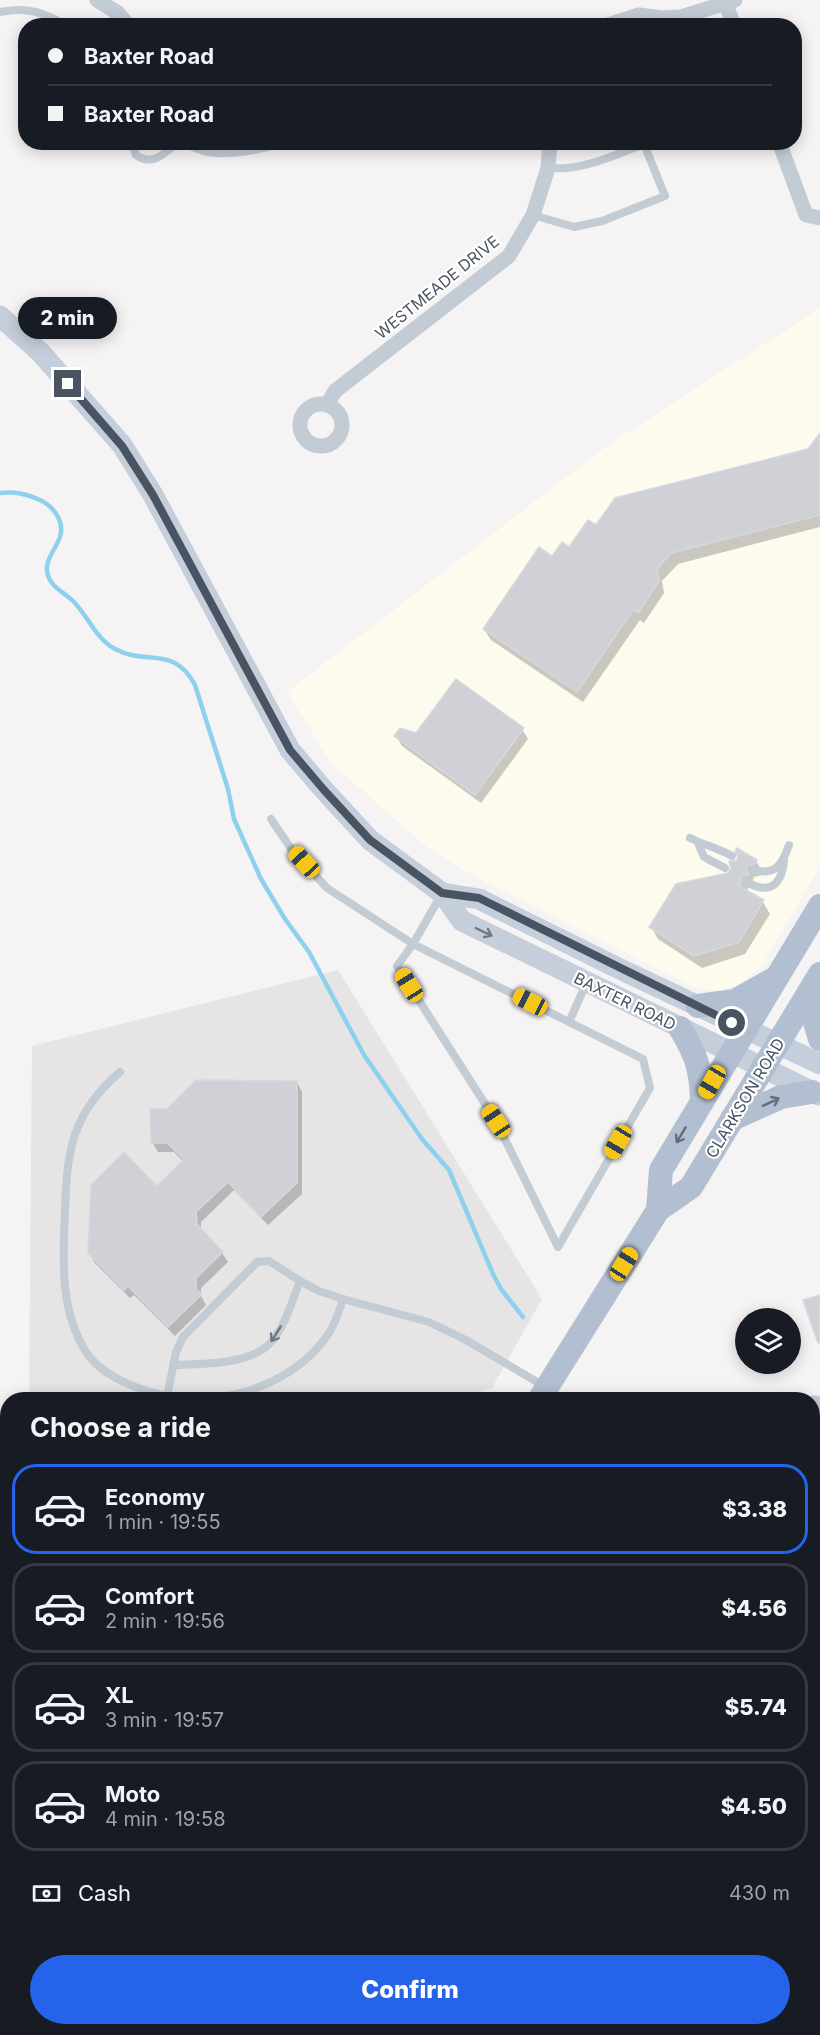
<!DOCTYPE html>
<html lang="en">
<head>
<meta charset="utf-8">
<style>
	:root { --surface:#171b24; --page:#242831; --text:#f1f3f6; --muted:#9ea1a6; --line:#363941; --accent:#2563eb }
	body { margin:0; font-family:Inter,sans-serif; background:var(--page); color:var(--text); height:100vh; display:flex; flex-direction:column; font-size:22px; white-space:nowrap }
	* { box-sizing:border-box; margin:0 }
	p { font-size:20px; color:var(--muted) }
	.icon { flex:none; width:33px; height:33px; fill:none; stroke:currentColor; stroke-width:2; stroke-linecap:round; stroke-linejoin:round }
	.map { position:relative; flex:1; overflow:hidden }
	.side { position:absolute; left:0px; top:1392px; width:820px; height:644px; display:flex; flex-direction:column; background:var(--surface); border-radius:24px 24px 0 0; box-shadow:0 3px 15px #0003 }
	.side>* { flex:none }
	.banner { position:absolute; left:18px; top:18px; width:784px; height:132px; border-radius:24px; box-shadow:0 3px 15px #0003; display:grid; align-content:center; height:132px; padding:0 30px; background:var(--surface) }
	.fabs { position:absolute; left:735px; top:1308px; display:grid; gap:12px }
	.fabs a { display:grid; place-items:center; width:66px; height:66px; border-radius:50%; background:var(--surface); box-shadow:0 3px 15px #0003; font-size:30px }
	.end { position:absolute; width:27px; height:27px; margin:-14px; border:8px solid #495361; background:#fff; box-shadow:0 0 0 3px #fff }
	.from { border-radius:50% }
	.bubble { position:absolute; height:42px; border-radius:21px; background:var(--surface); box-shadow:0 3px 15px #0003; font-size:20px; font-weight:800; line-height:42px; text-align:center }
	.car { position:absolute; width:18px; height:36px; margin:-18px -9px; border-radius:8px; box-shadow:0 0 4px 2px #0007; background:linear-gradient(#f5c518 24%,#345 0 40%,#f5c518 0 76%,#345 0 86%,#f5c518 0) }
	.banner b { display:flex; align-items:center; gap:21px; height:57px; font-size:22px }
	.banner b+b { border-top:2px solid var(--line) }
	.banner i { width:15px; height:15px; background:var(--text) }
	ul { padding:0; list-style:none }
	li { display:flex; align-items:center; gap:18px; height:90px; margin:0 12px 9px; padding:0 18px; border:3px solid var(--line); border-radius:24px }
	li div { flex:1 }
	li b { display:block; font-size:22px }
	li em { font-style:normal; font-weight:800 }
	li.current { border-color:var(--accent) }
	li>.icon { width:54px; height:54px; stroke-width:1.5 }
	h2 { padding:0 30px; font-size:27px; line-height:72px }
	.pay { display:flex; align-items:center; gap:15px; height:66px; padding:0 30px; font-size:22px }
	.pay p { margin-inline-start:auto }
	.cta { display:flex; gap:12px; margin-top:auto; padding:12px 30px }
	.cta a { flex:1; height:69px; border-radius:36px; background:var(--accent); color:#fff; font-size:24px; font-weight:800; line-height:69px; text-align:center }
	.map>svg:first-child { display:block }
	.commercial { fill:#fdfaee }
	.education { fill:#e6e4e5 }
	.water { fill:#8ed1ef }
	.shadow { fill:#0003 }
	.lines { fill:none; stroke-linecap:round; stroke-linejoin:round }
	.stream { stroke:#8ed1ef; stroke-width:4.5 }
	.building { fill:#cfd1d7; stroke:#d6d8de; stroke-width:1.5 }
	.service { stroke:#c3cbd4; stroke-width:8 }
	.minor { stroke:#c3cbd4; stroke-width:15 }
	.secondary { stroke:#c5cedb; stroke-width:21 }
	.primary { stroke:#b2bfd1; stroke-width:24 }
	.oneway { stroke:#6e7886 }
	.oneway2 { stroke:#636e7d }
	.oneway3 { stroke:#6e7784 }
	.route { stroke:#495361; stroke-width:8 }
	.labels { text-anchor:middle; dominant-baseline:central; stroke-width:4.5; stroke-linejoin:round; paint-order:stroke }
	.street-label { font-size:16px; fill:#495361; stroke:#fff }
</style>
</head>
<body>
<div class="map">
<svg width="820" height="2035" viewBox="0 0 820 2035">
	<rect width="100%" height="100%" fill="#f5f3f3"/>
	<path class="commercial" d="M820,308V867L761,967L741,983L721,990L698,989L477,878L429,849L330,762L287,692L608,445Z"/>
	<path class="education" d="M338,970L542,1299L492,1388L455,1400H29L32,1046Z"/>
	<path class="water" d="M563,2028H666L662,2035H560Z"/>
	<g class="shadow">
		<path d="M820,435V527L678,564L662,581L664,593L644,623L640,620L583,702L491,640L484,629L553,558L570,549L596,528L809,450Z"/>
		<path d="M522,729L528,739L481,803L402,746L396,736Z"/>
		<path d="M756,861L763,873L762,875L754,877L752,883L754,886L748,888L747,892L763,902L770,914L745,954L702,968L658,939L651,927L729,875L733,869Z"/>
		<path d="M297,1082L302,1092V1194L268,1225L234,1190L201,1222V1231L222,1253L228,1262L201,1288V1296L206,1305L175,1336L134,1295L130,1298L95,1263L89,1253L184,1162L174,1152H158L152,1142L167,1110Z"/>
	</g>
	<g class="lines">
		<path class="stream" d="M0,493C15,491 26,494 40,500C53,506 65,521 60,537C54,553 39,565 52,583C57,590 67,595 73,601C89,617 95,638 115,649C147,666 174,645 195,685L228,789L234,819L261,879L285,919L309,952L364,1055L422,1139L449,1170L493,1274L501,1289L523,1317"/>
	</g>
	<g class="building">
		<path d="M820,433V515L671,553L657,569L659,581L638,613L633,610L577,692L483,629L539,547L552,556L562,542L569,547L588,520L596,525L615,498L808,449Z"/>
		<path d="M456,679L524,728L475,795L394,736L400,728L416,733Z"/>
		<path d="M737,848L757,860L755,864L747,865L746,870L749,874L741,876L740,884L741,887L764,900L739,942L694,956L649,927L676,884L728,873L731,868L729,861H735L738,858L735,851Z"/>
		<path d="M196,1080L297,1081V1183L261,1217L228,1182L196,1212L197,1224L223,1252L196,1278V1289L202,1294L168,1327L128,1286L124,1290L88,1253L91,1185L124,1152L157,1186L184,1159L167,1143H151L150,1109H167Z"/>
		<path d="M820,1295V1343H818L803,1300Z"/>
	</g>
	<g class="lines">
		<g class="service">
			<path d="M0,12C28,6 44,13 68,26"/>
			<path d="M108,26L118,13"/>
			<path d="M131,142L136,155C153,167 165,153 178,142"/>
			<path d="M181,142C190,146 199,150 208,152C235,156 262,149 288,142"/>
			<path d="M533,215L574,227L602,221L665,196L644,144C612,156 582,171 548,168"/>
			<path d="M271,819L292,850L327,888L413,944L397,966L496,1121L558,1247L650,1088L643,1059L569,1022L586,984"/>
			<path d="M690,838C704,845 718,848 732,856"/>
			<path d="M698,843L704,857L725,868"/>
			<path d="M752,869C775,877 782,865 789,845"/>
			<path d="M745,881C768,895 781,887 784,861"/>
			<path d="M441,895L413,944L569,1022"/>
			<path d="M120,1072C72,1113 67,1150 65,1210C63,1258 59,1309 86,1352C96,1368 116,1379 133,1386C198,1414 289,1394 329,1333C336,1322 339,1311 343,1299"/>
			<path d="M173,1365C201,1364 253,1365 272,1341C286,1324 292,1301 300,1281"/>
			<path d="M167,1397L176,1352L183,1337L257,1262L269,1261L300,1281L319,1291L343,1299L429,1322L466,1340L544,1386"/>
		</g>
		<g class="minor">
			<path d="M97,0L118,13L129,26"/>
			<path d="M726,4L734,26"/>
			<path d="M605,26L639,15L662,18L681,17L735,0"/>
			<path d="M779,142L806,215L820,218"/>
			<circle cx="321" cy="425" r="21"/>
			<path d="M327,405L335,391L509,256L533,215L548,168L550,142"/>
			<path d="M813,1403L820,1404"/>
			<path d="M813,1863L820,1857"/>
			<path d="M768,2028L770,2035"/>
			<path d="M239,2035L243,2028"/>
			<path d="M427,2035L429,2028"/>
			<path d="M545,2035L548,2028"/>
		</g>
		<g class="secondary">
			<path d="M0,316L41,353L122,445L153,495L290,750L324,790L370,840L442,893L462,921L819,1095"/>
			<path d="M442,893L479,899L618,968L820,1064"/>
		</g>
		<g class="primary">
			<path d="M811,990L815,1022L820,1039"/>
			<path d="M698,1006L735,1001L772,980"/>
			<path d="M680,1028C696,1054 701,1069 702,1099"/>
			<path d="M732,1119L781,1097L812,1092"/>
			<path d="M658,1210L661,1170L820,906"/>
			<path d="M539,1400L658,1210L691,1187L820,974"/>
			<path d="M153,2035L158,2028"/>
		</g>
	</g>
	<defs><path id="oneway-shaft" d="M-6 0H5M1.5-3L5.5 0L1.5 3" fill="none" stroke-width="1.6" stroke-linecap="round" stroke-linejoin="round" transform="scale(1.5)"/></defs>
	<use class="oneway" href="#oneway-shaft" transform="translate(484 932) rotate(26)"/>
	<g class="oneway2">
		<use href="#oneway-shaft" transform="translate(771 1102) rotate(-25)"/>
		<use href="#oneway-shaft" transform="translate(681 1135) rotate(121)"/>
	</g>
	<use class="oneway3" href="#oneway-shaft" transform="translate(276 1334) rotate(122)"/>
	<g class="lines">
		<path class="route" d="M68,384L122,446L153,495L290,750L324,790L370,840L442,893L479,898L732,1023"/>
	</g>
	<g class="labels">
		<g class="street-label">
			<text transform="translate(437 287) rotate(-39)">WESTMEADE DRIVE</text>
			<text transform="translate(625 1001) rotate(26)">BAXTER ROAD</text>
			<text transform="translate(745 1098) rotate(-59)">CLARKSON ROAD</text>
		</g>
	</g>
</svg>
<div class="fabs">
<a><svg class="icon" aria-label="layers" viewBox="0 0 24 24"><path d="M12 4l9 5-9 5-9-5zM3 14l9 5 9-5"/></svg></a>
</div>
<i class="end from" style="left:732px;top:1023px"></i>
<i class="end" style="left:68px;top:384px"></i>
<div class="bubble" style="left:18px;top:297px;width:99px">2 min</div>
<i class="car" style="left:304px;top:862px;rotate:317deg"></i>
<i class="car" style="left:409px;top:985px;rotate:328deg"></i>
<i class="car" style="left:530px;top:1002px;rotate:297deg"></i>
<i class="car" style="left:712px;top:1082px;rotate:210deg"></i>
<i class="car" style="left:496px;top:1121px;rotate:326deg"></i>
<i class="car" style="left:618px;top:1142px;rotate:210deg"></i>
<i class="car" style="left:624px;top:1264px;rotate:32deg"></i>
<div class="banner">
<b><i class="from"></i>Baxter Road</b>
<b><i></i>Baxter Road</b>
</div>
<section class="side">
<h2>Choose a ride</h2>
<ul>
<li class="current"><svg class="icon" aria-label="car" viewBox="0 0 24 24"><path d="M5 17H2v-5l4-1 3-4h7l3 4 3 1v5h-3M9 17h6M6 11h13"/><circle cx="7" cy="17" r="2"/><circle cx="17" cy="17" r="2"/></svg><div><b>Economy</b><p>1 min · 19:55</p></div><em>$3.38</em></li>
<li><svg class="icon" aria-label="car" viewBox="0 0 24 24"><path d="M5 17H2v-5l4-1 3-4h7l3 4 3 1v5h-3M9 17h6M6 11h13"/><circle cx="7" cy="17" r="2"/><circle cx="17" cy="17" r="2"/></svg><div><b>Comfort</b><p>2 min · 19:56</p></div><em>$4.56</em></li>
<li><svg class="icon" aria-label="car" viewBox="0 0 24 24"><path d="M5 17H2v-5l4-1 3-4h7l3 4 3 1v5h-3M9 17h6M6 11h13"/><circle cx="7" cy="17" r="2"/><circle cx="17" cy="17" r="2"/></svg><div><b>XL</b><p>3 min · 19:57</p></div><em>$5.74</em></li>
<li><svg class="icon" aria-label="car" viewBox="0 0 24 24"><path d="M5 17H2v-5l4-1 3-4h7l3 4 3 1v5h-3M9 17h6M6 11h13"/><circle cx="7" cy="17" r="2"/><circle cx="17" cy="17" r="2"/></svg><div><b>Moto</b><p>4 min · 19:58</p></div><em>$4.50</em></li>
</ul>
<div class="pay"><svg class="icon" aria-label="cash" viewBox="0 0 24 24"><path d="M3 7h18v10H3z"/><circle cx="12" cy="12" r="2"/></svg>Cash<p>430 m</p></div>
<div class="cta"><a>Confirm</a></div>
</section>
</div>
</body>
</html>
